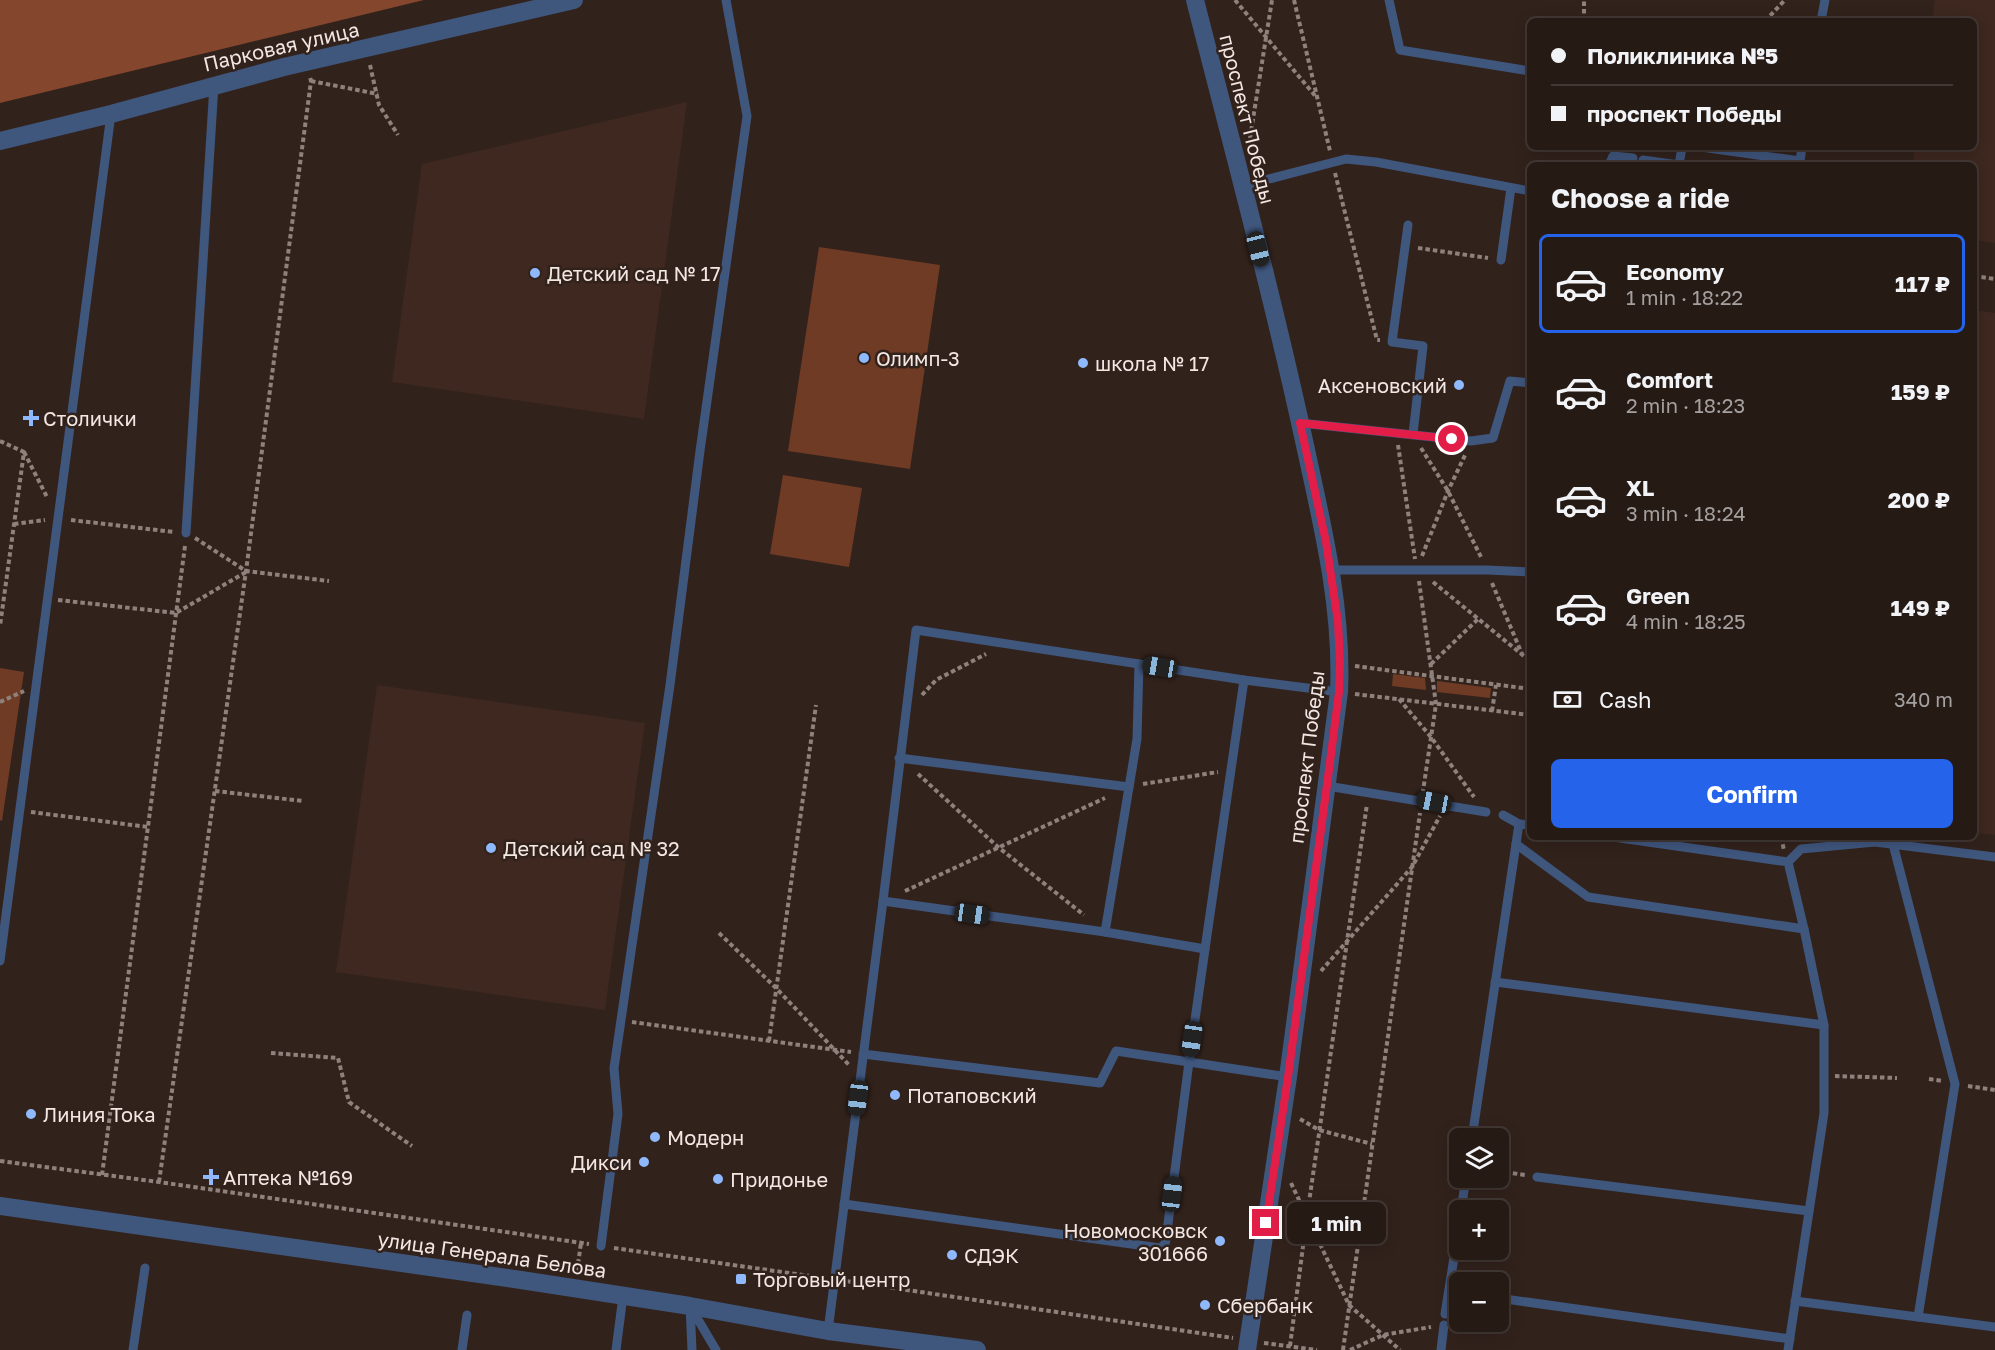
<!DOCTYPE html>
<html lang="en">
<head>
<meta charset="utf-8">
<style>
	:root { --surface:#261a15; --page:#2e231e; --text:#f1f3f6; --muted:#a4a1a0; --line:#423834; --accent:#2563eb }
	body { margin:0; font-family:"Golos Text",sans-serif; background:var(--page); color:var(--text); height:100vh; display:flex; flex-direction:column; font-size:22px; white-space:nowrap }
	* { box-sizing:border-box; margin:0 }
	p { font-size:20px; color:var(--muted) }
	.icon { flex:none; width:33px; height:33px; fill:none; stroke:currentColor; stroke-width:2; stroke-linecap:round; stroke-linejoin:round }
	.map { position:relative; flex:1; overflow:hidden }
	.drawer { position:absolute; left:1527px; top:162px; width:450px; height:678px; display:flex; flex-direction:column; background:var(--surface); border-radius:9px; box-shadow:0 3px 15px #0003,0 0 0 2px var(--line) }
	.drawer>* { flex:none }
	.hud { position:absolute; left:1527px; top:18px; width:450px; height:132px; border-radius:9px; box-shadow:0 3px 15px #0003,0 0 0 2px var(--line); display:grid; align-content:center; height:132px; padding:0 24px; background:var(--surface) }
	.fabs { position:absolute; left:1449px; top:1128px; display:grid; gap:12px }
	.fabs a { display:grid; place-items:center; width:60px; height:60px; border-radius:9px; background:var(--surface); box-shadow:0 3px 15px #0003,0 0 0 2px var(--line); font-size:30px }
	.end { position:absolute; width:27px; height:27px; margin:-14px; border:8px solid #e11d48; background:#fff; box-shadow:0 0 0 3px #fff }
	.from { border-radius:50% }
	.bubble { position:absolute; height:42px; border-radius:9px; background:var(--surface); box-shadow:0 3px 15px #0003,0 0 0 2px var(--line); font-size:20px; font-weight:700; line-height:42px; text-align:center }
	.car { position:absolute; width:18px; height:36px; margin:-18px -9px; border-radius:8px; box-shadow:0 0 4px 2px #0007; background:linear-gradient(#222 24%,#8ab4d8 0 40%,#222 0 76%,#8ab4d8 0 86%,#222 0) }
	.hud b { display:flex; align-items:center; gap:21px; height:57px; font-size:22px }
	.hud b+b { border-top:2px solid var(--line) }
	.hud i { width:15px; height:15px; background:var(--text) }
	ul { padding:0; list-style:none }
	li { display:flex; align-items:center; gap:18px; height:99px; margin:0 12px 9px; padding:0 12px; border:3px solid transparent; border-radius:9px }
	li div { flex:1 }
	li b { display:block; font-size:22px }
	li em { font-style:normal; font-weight:700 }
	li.selected { border-color:var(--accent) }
	li>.icon { width:54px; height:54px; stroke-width:1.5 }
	h2 { padding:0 24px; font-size:27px; line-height:72px }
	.pay { display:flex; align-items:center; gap:15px; height:66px; padding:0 24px; font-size:22px }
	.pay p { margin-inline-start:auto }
	.action { display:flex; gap:12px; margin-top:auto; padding:12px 24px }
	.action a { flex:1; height:69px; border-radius:9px; background:var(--accent); color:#fff; font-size:24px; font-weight:700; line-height:69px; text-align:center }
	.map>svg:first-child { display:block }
	.built { fill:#3e281f }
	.green { fill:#6f3b25 }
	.forest { fill:#84462c }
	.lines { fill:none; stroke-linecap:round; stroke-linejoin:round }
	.path { stroke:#8f817c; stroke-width:4; stroke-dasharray:4.5 3; stroke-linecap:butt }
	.lane { stroke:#3f567d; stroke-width:9 }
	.street { stroke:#3f567d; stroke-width:18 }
	.route { stroke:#e11d48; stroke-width:8 }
	.poi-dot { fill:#8fb8fd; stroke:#32221c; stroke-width:2 }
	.labels { text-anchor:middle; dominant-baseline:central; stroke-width:5; stroke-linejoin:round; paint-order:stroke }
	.street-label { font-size:20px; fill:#f3e7e3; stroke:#32221c }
	.poi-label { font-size:20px; fill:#f3e7e3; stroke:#32221c; text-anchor:start }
</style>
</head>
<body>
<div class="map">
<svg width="1995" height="1350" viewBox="0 0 1995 1350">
	<rect width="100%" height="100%" fill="#32221c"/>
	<g class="built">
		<path d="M1935,0H1995V243L1974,240V165H1913L1915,147H1974V21H1932Z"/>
		<path d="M687,102L644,419L392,382L422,164Z"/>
		<path d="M1974,310L1995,313V835L1974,833Z"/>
		<path d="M377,685L645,723L605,1010L336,972Z"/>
	</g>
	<g class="green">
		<path d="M819,247L940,265L910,469L788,451Z"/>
		<path d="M783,475L862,488L849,567L770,554Z"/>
		<path d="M0,668L24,672L2,821L0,820Z"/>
		<path d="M1393,674L1425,678L1426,690L1392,686Z"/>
		<path d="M1437,681L1491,688L1490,698L1437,692Z"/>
	</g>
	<path class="forest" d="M0,0H424L0,103Z"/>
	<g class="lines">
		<g class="path">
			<path d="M1235,0L1317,98"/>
			<path d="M1294,0L1330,151"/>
			<path d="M1584,21V0"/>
			<path d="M1765,21L1785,0"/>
			<path d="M370,65L379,105L398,135"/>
			<path d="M311,81L378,94"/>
			<path d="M1250,138L1272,0"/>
			<path d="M1335,173L1377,340H1380"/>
			<path d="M1418,248L1488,258"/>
			<path d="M1974,276L1995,279"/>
			<path d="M0,441L24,452L0,626"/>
			<path d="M1398,445L1415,559"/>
			<path d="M1421,448L1448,491L1481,557"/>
			<path d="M24,452L47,497"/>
			<path d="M71,520L174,532"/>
			<path d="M14,524L45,520"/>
			<path d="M195,538L246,571L329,581"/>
			<path d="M1422,556L1448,491L1466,453"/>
			<path d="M1419,581L1436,704L1423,791"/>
			<path d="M1433,582L1530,661"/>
			<path d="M1492,583L1522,654"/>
			<path d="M58,600L176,613L246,572"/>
			<path d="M1431,664L1478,619"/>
			<path d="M1355,666L1530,689"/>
			<path d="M1355,694L1530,715"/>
			<path d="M922,695L936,680L986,654"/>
			<path d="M1399,699L1431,737L1474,797"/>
			<path d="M0,702L24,691"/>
			<path d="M1492,711L1496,685"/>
			<path d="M918,774L998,847L1084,915"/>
			<path d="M1143,784L1218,772"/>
			<path d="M215,791L303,801"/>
			<path d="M31,812L148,827"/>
			<path d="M1781,837L1784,850"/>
			<path d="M905,891L1105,798"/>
			<path d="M719,933L776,988L849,1065"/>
			<path d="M1321,971L1412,867L1440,816"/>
			<path d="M632,1022L851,1052"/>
			<path d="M769,1041L816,705"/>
			<path d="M271,1053L338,1058L349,1102L412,1146"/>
			<path d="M1835,1076L1897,1078"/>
			<path d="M1929,1079L1943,1081"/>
			<path d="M1968,1086L1995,1090"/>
			<path d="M1300,1119L1319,1130L1372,1144"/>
			<path d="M0,1161L159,1182L589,1244"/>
			<path d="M1498,1171L1525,1175"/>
			<path d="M102,1175L185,546"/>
			<path d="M159,1182L246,571L311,81L310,77"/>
			<path d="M1291,1183L1349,1305L1400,1350"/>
			<path d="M614,1248L824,1278"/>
			<path d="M577,1271L581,1243"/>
			<path d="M846,1281L1233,1338"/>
			<path d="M1264,1343L1317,1350"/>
			<path d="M1290,1346L1307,1216L1367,804"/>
			<path d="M1343,1350L1420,813"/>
			<path d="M1350,1350L1383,1335L1431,1327"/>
		</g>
		<g class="lane">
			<path d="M1389,0L1400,50L1530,71"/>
			<path d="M1821,21L1825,0"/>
			<path d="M1701,147L1800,161L1802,147"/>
			<path d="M1643,160L1679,165L1682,147"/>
			<path d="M1609,165L1613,156L1633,158"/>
			<path d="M1242,186L1346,159L1376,162L1530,191"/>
			<path d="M1408,225L1392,342L1423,346L1413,434"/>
			<path d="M1501,260L1511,188"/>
			<path d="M1300,423L1471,441L1493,438L1510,381L1530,383"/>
			<path d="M186,533L214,85"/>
			<path d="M1330,570H1487L1530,572"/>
			<path d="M899,758L1129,787"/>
			<path d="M1327,786L1486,812"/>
			<path d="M1503,815L1519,824"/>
			<path d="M1613,837L1788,862L1804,929L1824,1025V1113L1788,1350"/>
			<path d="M1516,844L1588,897L1804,929"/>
			<path d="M1893,844L1955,1084L1918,1317"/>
			<path d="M1788,862L1801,849L1875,842L1995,857"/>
			<path d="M883,901L916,630L1244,680L1339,692"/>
			<path d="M1105,932L1137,739L1139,664"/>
			<path d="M1205,949L1189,1062L1288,1077"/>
			<path d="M0,961L111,114"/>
			<path d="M1495,982L1824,1025"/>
			<path d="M1472,1138L1519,824L1530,825"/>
			<path d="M1537,1177L1809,1211"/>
			<path d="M844,1204L1160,1248L1165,1244L1166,1239L1189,1062L1116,1051L1100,1083L863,1054"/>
			<path d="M1461,1210L1466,1178"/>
			<path d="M601,1246L618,1114L614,1068L670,685L700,451L747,116L726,0"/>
			<path d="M1498,1298L1790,1339"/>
			<path d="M1795,1301L1995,1327"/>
			<path d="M1445,1314L1460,1220"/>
			<path d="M828,1331L883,901L1105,932L1205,949L1244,680"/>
			<path d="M133,1350L145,1268"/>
			<path d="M462,1350L467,1315"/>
			<path d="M616,1350L623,1296"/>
			<path d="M692,1350L690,1306L716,1350"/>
			<path d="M1441,1350L1444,1325"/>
		</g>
		<g class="street">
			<path d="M1195,0C1232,145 1271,290 1303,436C1321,520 1343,605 1339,692L1288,1077L1247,1350"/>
			<path d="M0,141L111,114L284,67L574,0"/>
			<path d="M0,1206L521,1280L690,1306L828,1331L977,1350"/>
		</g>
	</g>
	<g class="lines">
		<path class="route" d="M1266,1223L1288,1077L1330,762L1339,692L1340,663L1338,622L1326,542L1300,423L1452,439"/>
	</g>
	<g class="poi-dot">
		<circle cx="535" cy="273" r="6"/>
		<circle cx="864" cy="358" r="6"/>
		<circle cx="1083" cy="363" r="6"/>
		<circle cx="1459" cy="385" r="6"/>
		<path d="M28 409h6v6h6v6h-6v6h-6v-6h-6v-6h6z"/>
		<circle cx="491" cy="848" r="6"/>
		<circle cx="895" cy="1095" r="6"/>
		<circle cx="31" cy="1114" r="6"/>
		<circle cx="655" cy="1137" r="6"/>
		<circle cx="644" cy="1162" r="6"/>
		<path d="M208 1168h6v6h6v6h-6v6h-6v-6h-6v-6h6z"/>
		<circle cx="718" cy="1179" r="6"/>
		<circle cx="1220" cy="1241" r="6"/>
		<circle cx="952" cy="1255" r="6"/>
		<rect x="735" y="1273" width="12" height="12" rx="3"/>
		<circle cx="1205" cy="1305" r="6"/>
	</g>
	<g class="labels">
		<g class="street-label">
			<text transform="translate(281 46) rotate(-13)">Парковая улица</text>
			<text transform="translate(1248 119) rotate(76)">проспект Победы</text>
			<text transform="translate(1306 757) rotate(-83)">проспект Победы</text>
			<text transform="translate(492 1254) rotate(8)">улица Генерала Белова</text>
		</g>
		<g class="poi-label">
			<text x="547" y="273">Детский сад № 17</text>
			<text x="876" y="358">Олимп-3</text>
			<text x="1095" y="363">школа № 17</text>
			<text x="1447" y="385" text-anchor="end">Аксеновский</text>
			<text x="43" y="418">Столички</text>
			<text x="503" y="848">Детский сад № 32</text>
			<text x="907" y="1095">Потаповский</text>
			<text x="43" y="1114">Линия Тока</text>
			<text x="667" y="1137">Модерн</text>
			<text x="632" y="1162" text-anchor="end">Дикси</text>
			<text x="223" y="1177">Аптека №169</text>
			<text x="730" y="1179">Придонье</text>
			<text x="1208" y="1230" text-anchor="end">Новомосковск<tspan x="1208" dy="23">301666</tspan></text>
			<text x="964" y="1255">СДЭК</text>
			<text x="753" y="1279">Торговый центр</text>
			<text x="1217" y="1305">Сбербанк</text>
		</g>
	</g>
</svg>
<div class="fabs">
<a><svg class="icon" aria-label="layers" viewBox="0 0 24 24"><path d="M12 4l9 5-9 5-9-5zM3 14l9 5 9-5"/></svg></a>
<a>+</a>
<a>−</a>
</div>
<i class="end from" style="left:1452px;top:439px"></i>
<i class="end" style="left:1266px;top:1223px"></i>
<div class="bubble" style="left:1287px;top:1202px;width:99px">1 min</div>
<i class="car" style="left:1258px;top:249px;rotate:166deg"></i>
<i class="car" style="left:1160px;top:667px;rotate:279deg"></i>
<i class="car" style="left:1434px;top:802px;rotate:281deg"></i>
<i class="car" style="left:972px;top:914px;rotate:98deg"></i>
<i class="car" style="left:1192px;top:1039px;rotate:188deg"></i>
<i class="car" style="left:858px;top:1098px;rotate:187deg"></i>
<i class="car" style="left:1172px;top:1194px;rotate:7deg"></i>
<div class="hud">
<b><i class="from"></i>Поликлиника №5</b>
<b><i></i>проспект Победы</b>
</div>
<section class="drawer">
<h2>Choose a ride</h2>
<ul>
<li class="selected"><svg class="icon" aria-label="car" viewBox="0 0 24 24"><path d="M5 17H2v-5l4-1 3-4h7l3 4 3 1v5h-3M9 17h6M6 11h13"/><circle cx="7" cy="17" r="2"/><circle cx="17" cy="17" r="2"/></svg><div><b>Economy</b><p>1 min · 18:22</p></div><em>117 ₽</em></li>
<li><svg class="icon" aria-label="car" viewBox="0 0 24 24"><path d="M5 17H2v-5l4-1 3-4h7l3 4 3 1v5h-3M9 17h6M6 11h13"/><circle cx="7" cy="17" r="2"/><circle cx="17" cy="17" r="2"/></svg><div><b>Comfort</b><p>2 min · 18:23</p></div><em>159 ₽</em></li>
<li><svg class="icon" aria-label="car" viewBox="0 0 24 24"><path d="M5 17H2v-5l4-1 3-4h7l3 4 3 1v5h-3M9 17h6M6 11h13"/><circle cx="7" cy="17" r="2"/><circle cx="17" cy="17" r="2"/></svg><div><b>XL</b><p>3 min · 18:24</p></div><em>200 ₽</em></li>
<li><svg class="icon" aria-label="car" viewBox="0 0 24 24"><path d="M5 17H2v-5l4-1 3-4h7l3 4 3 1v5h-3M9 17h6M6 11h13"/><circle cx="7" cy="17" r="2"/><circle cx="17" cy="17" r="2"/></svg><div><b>Green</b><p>4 min · 18:25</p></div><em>149 ₽</em></li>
</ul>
<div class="pay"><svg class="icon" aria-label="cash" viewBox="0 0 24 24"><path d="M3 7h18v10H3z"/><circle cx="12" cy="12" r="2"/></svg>Cash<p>340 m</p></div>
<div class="action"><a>Confirm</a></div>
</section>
</div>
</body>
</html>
